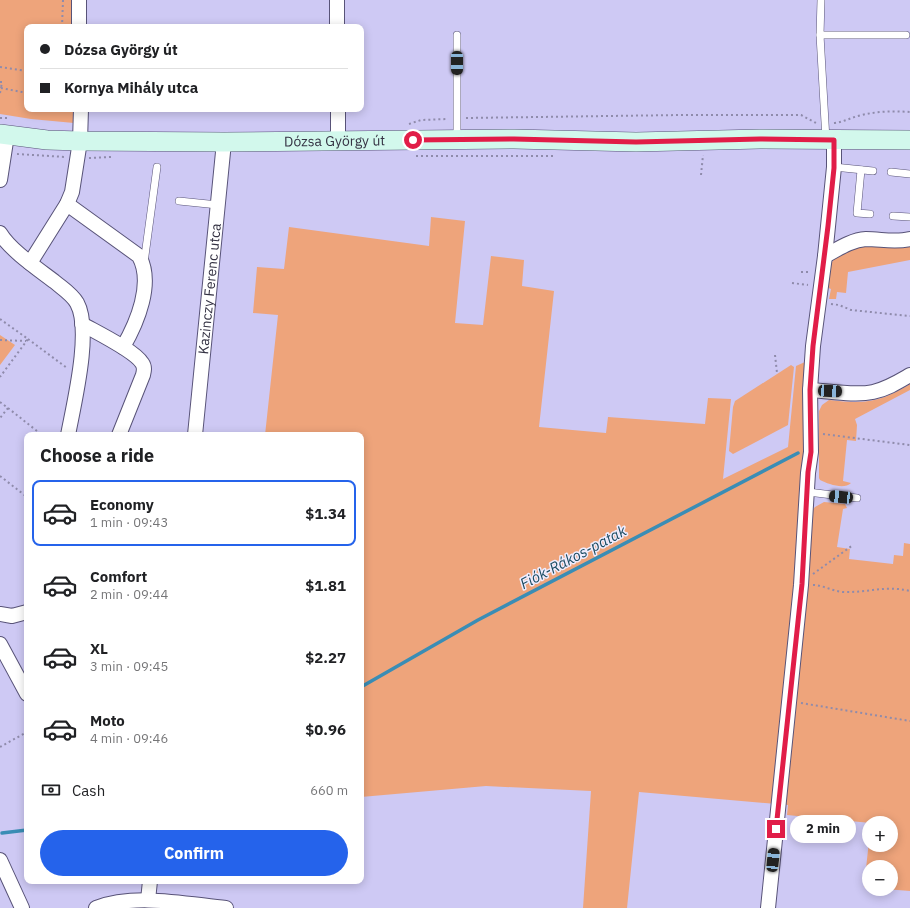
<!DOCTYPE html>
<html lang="en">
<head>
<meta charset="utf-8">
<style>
	:root { --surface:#fff; --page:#f2f2f2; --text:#202124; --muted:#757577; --line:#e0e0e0; --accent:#2563eb }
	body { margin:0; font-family:"IBM Plex Sans",sans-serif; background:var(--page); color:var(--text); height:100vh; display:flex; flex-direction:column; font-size:15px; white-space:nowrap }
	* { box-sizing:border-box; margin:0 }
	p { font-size:13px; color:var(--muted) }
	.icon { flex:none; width:22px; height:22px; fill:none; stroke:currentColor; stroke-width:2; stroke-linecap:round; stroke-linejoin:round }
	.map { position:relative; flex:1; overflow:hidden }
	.drawer { position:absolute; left:24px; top:432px; width:340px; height:452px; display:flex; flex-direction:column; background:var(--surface); border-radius:8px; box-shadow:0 2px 10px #0003 }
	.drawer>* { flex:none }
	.banner { position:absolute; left:24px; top:24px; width:340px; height:88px; border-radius:8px; box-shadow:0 2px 10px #0003; display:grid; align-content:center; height:88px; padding:0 16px; background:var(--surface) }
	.controls { position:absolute; left:862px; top:816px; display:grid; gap:8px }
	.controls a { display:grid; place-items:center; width:36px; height:36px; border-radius:50%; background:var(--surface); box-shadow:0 2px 10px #0003; font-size:20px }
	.end { position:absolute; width:18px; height:18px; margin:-9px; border:5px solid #e11d48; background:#fff; box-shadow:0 0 0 2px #fff }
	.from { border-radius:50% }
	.bubble { position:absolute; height:28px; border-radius:14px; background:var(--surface); box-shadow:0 2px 10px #0003; font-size:13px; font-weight:800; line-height:28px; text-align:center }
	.car { position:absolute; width:12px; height:24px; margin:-12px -6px; border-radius:5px; box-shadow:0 0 3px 1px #0007; background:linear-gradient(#222 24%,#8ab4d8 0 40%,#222 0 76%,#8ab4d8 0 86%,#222 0) }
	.banner b { display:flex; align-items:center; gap:14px; height:38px; font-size:15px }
	.banner b+b { border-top:1px solid var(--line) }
	.banner i { width:10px; height:10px; background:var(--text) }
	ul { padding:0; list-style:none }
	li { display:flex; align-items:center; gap:12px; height:66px; margin:0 8px 6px; padding:0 8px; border:2px solid transparent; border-radius:8px }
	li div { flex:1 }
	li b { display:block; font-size:15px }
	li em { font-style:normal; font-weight:800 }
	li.current { border-color:var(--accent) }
	li>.icon { width:36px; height:36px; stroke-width:1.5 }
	h2 { padding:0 16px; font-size:18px; line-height:48px }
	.pay { display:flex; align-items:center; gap:10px; height:44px; padding:0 16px; font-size:15px }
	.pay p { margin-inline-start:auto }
	.button { display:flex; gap:8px; margin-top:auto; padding:8px 16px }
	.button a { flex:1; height:46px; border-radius:24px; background:var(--accent); color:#fff; font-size:16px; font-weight:800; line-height:46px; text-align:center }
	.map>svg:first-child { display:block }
	.green { fill:#eea47b }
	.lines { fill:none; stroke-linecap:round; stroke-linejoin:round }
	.stream { stroke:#3a8db5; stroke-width:3.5 }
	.lane-casing { stroke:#585378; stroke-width:8 }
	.street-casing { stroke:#585378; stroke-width:16 }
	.secondary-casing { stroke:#585378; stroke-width:20 }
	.path { stroke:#8f8bab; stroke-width:2; stroke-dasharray:2 3; stroke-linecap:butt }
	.lane { stroke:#fff; stroke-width:7 }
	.street { stroke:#fff; stroke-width:14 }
	.secondary { stroke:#d2f8ec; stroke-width:19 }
	.route { stroke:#e11d48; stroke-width:5 }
	.labels { text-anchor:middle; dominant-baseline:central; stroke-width:3; stroke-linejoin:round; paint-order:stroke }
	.street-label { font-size:14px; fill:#343243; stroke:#efedff }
	.water-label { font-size:15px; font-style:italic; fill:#1b4b61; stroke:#efedff }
</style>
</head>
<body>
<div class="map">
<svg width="910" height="908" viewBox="0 0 910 908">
	<rect width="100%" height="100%" fill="#cec9f4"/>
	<g class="green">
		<path d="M0,0H72V27H27V109H73L74,123L31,119L0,114Z"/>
		<path d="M431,217L465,221L455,323L483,325L491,256L524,260L522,286L554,291L539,427L606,433L608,417L705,424L708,398L731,399L723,479L788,447L796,366L805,362L803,463L798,517L811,512L815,507L824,502L845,504L847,508L843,509L837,547L850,549L849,559L893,564L894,555L903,556L904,543L910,544V891L885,889H891V867H869V888L864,887L869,841V845H891V823H871L787,815L788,805L639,792L627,908H583L591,791L486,786L361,797V435H265L278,315L253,313L257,267L284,269L289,227L429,246Z"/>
		<path d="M910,242V260L848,272L846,293L837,292L836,299H829L831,289L826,287L829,268L832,262L837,255L849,246Z"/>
		<path d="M0,335L15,345L0,365Z"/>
		<path d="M791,365L794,367L788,425L733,454L729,451L733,407L735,401Z"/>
		<path d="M910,384V390L855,419L857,425L856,441L847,440L843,481L851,483C844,490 828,484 820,480L819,478V411L822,405L829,400C864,404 879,403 910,384Z"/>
	</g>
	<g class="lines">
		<g class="stream">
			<path d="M361,687L478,620L798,453"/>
			<path d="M2,833L27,830"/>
		</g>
		<g class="lane-casing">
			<g id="lane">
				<path d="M821,0L820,35L826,140"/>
				<path d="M457,35V140"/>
				<path d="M820,35H906"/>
				<path d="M834,167L873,171"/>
				<path d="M861,170L857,213L870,214"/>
				<path d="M891,172L910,174"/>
				<path d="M179,201L218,205"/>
				<path d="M893,216L910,217"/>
				<path d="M144,263L157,167"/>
				<path d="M808,492L857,498"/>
			</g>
		</g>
		<g class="street-casing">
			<g id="street">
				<path d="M79,0V27"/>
				<path d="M337,0V27"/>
				<path d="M338,109V141"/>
				<path d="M0,180L7,135"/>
				<path d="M67,204L139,256C154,283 137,323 123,347"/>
				<path d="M0,233C10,250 38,269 55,282C62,288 72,294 77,303C92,330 74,403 68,435"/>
				<path d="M825,256C838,249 851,240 866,239C881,239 895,243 910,239"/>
				<path d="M30,263L67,204L72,192L80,141L81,109"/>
				<path d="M82,324C96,332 135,351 142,363C145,367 144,371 143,375L119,435"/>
				<path d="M810,390C829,391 854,396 873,392C887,389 898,382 910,375"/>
				<path id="s1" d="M195,435L224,142"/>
				<path d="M0,614L12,616L27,612"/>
				<path d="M0,644L27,694"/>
				<path d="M0,860L22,908"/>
				<path d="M148,900L150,881"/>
				<path d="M96,908C135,893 186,904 226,908"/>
				<path d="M768,908L801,585L808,473L811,452L810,390L813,346L825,256L834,167V140"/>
			</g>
		</g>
		<g class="secondary-casing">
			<g id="secondary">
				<path id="s2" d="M0,134L47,140L80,141L224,142L514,139L636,142L760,139L910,140"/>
			</g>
		</g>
		<g class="path">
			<path d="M62,27L63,0"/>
			<path d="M0,67L27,71"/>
			<path d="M0,82H2L1,88"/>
			<path d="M0,93L1,88L27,93"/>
			<path d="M0,118H7"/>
			<path d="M466,118L680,115H801L816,123"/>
			<path d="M834,123C844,122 852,117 862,115C878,111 894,111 910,112"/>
			<path d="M409,124L421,120L448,119"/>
			<path d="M17,154L65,157"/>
			<path d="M416,156H554"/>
			<path d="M89,158L111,157"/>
			<path d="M701,175L703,155"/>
			<path d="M801,272H811"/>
			<path d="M792,283L808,285"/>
			<path d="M831,304L839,305L851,310L910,316"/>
			<path d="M0,319L28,339L0,377"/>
			<path d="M28,339L67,368"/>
			<path d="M0,340L26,341"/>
			<path d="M775,355L777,373"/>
			<path d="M0,402L8,408L0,418"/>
			<path d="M8,408L42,435"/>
			<path d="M823,434L910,445"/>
			<path d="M0,476L27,497"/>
			<path d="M813,574L853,545"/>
			<path d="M813,585C823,585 832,591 843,592C866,593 886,585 910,591"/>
			<path d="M801,703L910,721"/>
			<path d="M0,747L27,732"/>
		</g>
		<use href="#lane" class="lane"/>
		<use href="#street" class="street"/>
		<use href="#secondary" class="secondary"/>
	</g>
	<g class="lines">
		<path class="route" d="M413,140L514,139L636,142L760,139L834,140V168L828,226L813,346L810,390L811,452L808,472L802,584L776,829"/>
	</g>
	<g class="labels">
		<g class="street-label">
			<text stroke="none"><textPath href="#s2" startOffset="335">Dózsa György út</textPath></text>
			<text stroke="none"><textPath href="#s1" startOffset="147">Kazinczy Ferenc utca</textPath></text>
		</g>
		<g class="water-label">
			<text transform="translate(573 557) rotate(-28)">Fiók-Rákos-patak</text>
		</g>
	</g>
</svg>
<div class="controls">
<a>+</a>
<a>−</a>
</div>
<i class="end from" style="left:413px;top:140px"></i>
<i class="end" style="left:776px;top:829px"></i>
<div class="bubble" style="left:790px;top:815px;width:66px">2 min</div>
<i class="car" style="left:457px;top:63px;rotate:180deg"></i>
<i class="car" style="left:830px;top:391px;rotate:93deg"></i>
<i class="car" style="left:841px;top:497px;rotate:276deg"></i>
<i class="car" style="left:773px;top:860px;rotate:6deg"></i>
<div class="banner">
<b><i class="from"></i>Dózsa György út</b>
<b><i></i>Kornya Mihály utca</b>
</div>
<section class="drawer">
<h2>Choose a ride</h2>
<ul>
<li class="current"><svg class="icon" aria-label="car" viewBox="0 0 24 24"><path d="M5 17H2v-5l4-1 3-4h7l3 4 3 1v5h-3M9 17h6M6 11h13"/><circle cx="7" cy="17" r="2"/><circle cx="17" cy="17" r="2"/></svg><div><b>Economy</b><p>1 min · 09:43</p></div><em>$1.34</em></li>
<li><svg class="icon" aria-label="car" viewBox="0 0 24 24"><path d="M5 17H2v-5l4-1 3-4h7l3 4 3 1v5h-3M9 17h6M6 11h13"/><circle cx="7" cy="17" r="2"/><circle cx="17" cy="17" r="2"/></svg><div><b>Comfort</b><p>2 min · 09:44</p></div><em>$1.81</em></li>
<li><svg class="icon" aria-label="car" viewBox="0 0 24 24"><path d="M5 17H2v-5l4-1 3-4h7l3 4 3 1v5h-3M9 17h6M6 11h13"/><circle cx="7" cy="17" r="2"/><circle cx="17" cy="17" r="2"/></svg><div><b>XL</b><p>3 min · 09:45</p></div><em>$2.27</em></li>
<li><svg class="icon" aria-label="car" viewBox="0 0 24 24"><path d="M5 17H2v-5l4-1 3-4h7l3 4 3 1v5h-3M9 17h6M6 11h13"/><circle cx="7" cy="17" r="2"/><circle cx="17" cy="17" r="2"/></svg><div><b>Moto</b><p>4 min · 09:46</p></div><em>$0.96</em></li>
</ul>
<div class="pay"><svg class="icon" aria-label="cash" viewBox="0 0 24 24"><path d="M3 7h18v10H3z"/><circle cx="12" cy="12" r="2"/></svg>Cash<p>660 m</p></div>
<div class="button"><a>Confirm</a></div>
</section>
</div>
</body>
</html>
